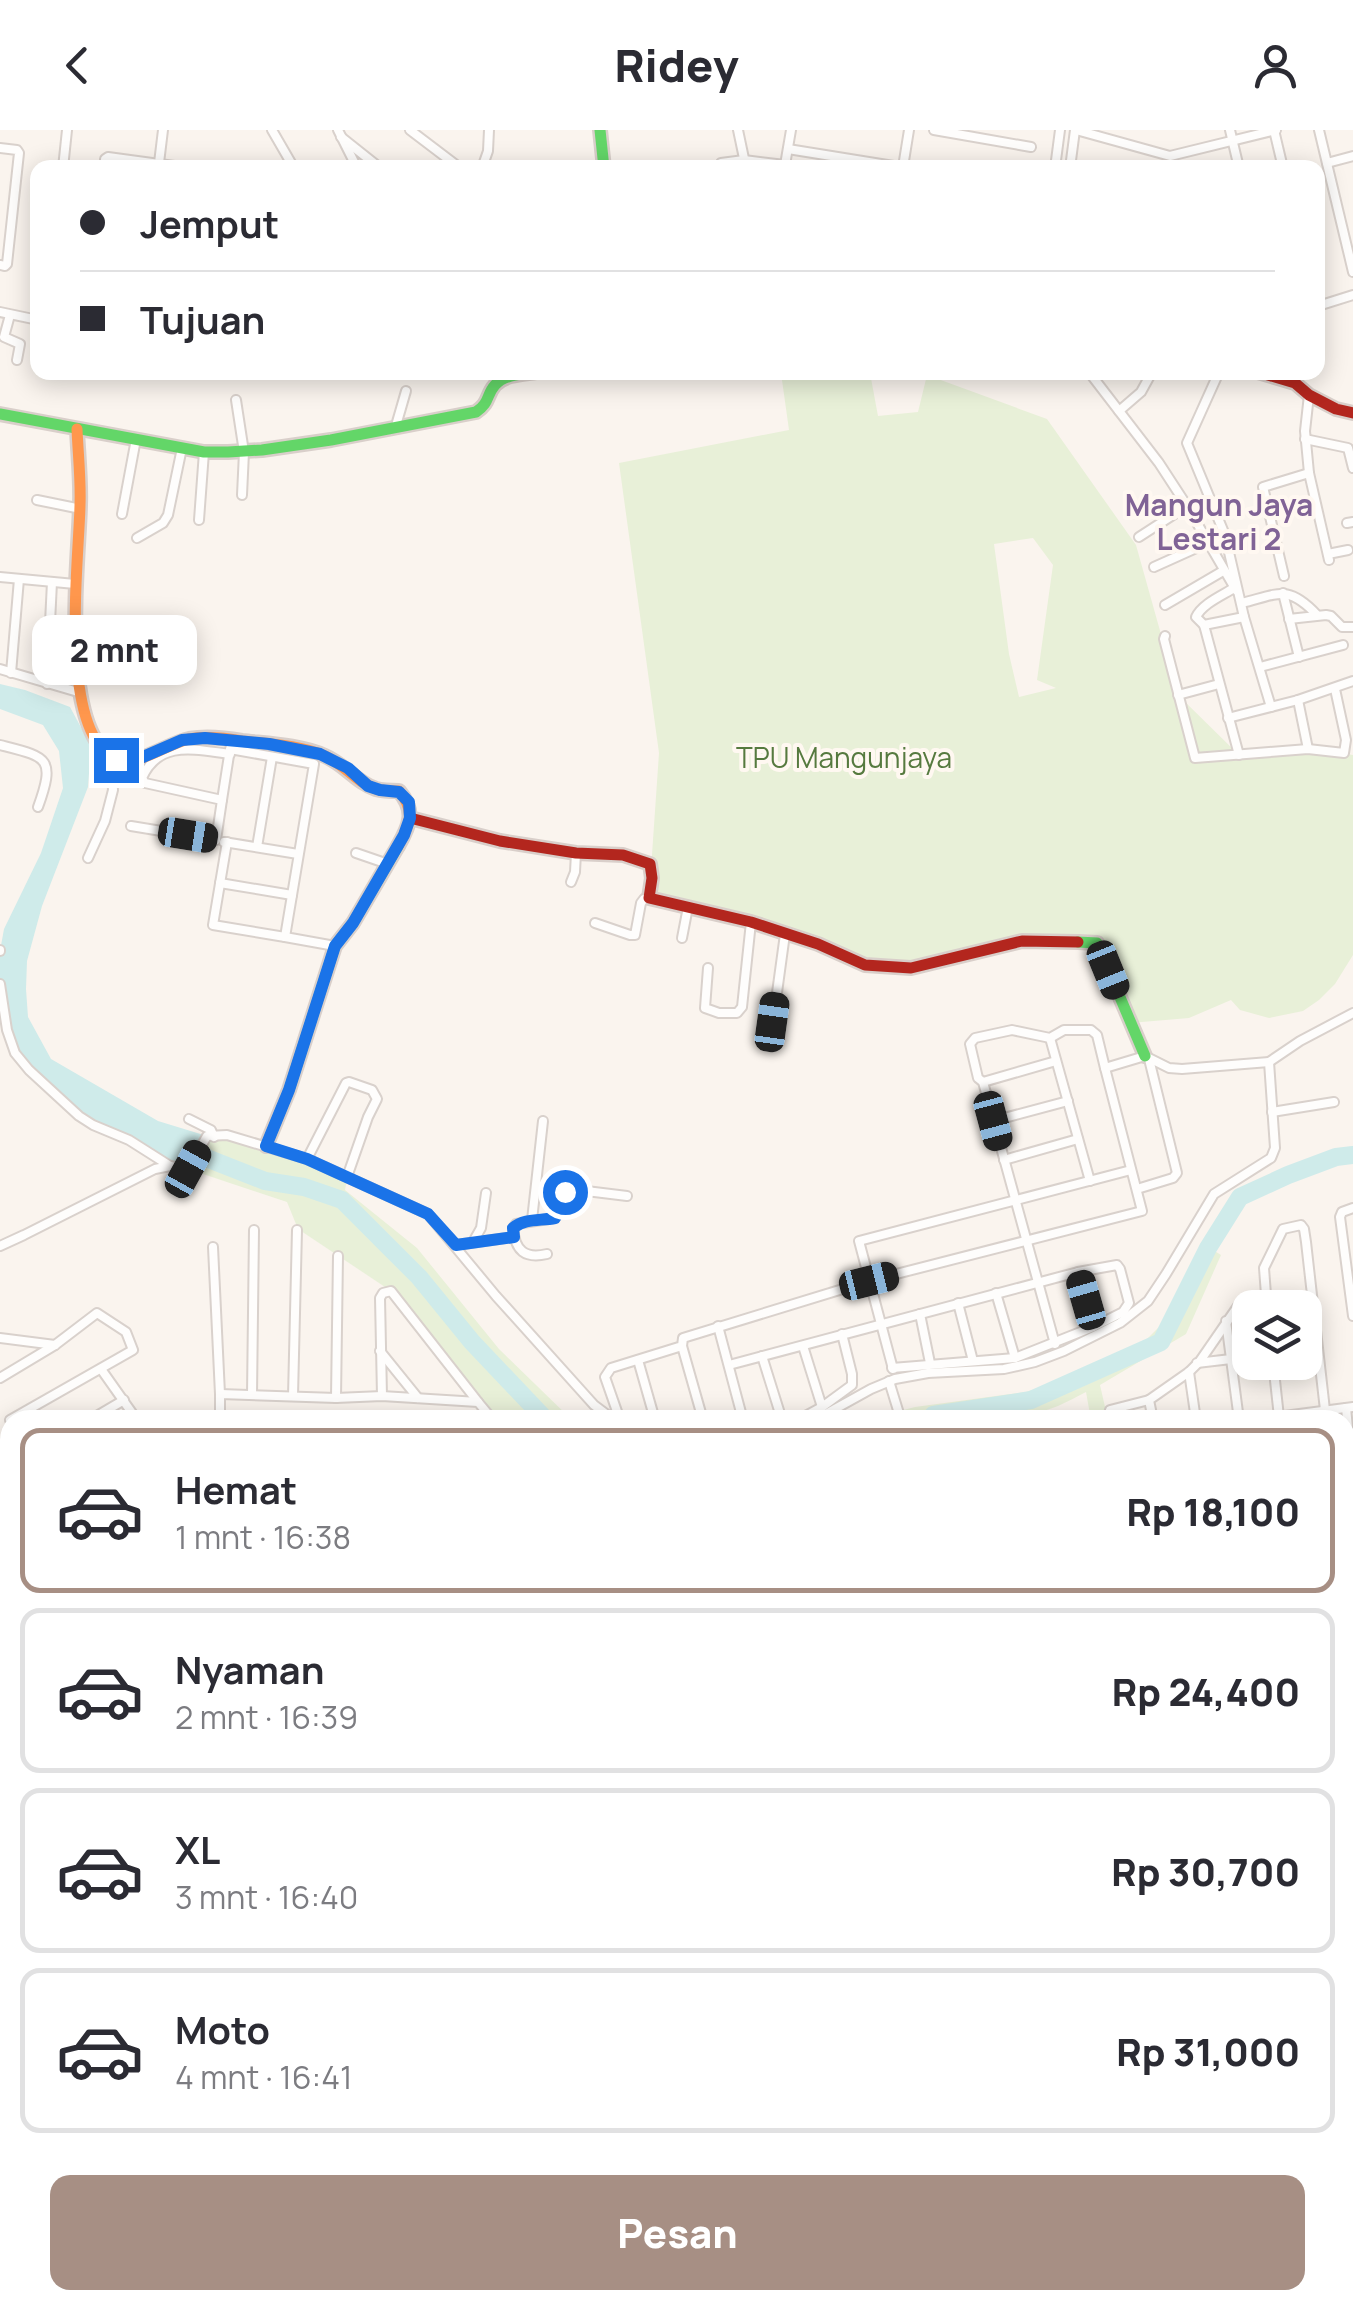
<!DOCTYPE html>
<html lang="id">
<head>
<meta charset="utf-8">
<style>
	:root { --surface:#fff; --page:#f7f7f7; --text:#2b2b33; --muted:#7c7c81; --line:#e1e1e2; --accent:#a78f84 }
	body { margin:0; font-family:Manrope,sans-serif; background:var(--page); color:var(--text); height:100vh; display:flex; flex-direction:column; font-size:38px; white-space:nowrap }
	* { box-sizing:border-box; margin:0 }
	p { font-size:32px; color:var(--muted) }
	.icon { flex:none; width:55px; height:55px; fill:none; stroke:currentColor; stroke-width:2; stroke-linecap:round; stroke-linejoin:round }
	.map { position:relative; flex:1; overflow:hidden }
	.sheet { position:absolute; left:0px; top:1280px; width:1355px; height:900px; display:flex; flex-direction:column; background:var(--surface); border-radius:30px 30px 0 0; box-shadow:0 5px 25px #0003 }
	.sheet>* { flex:none }
	.hud { position:absolute; left:30px; top:30px; width:1295px; height:220px; border-radius:20px; box-shadow:0 5px 25px #0003; display:grid; align-content:center; height:220px; padding:0 50px; background:var(--surface) }
	.fabs { position:absolute; left:1232px; top:1160px; display:grid; gap:20px }
	.fabs a { display:grid; place-items:center; width:90px; height:90px; border-radius:20px; background:var(--surface); box-shadow:0 5px 25px #0003; font-size:50px }
	.end { position:absolute; width:45px; height:45px; margin:-22px; border:12px solid #1a73e8; background:#fff; box-shadow:0 0 0 5px #fff }
	.from { border-radius:50% }
	.bubble { position:absolute; height:70px; border-radius:20px; background:var(--surface); box-shadow:0 5px 25px #0003; font-size:32px; font-weight:800; line-height:70px; text-align:center }
	.car { position:absolute; width:30px; height:60px; margin:-30px -15px; border-radius:12px; box-shadow:0 0 8px 2px #0007; background:linear-gradient(#222 24%,#8ab4d8 0 40%,#222 0 76%,#8ab4d8 0 86%,#222 0) }
	.hud b { display:flex; align-items:center; gap:35px; height:95px; font-size:38px }
	.hud b+b { border-top:2px solid var(--line) }
	.hud i { width:25px; height:25px; background:var(--text) }
	ul { padding:18px 0 0; list-style:none }
	li { display:flex; align-items:center; gap:30px; height:165px; margin:0 20px 15px; padding:0 30px; border:5px solid var(--line); border-radius:20px }
	li div { flex:1 }
	li b { display:block; font-size:38px }
	li em { font-style:normal; font-weight:800 }
	li.current { border-color:var(--accent) }
	li>.icon { width:90px; height:90px; stroke-width:1.5 }
	.button { display:flex; gap:20px; margin-top:auto; padding:20px 50px }
	.button a { flex:1; height:115px; border-radius:20px; background:var(--accent); color:#fff; font-size:40px; font-weight:800; line-height:115px; text-align:center }
	header { display:flex; justify-content:space-between; align-items:center; height:130px; padding:0 50px; background:var(--surface); font-size:45px; font-weight:800 }
	.map>svg:first-child { display:block }
	.green { fill:#e8f0d8; fill-rule:evenodd }
	.water { fill:#cfebea }
	.lines { fill:none; stroke-linecap:round; stroke-linejoin:round }
	.river { stroke:#cfebea; stroke-width:18 }
	.street-casing { stroke:#d9d1cc; stroke-width:12 }
	.fast-casing { stroke:#d9cfca; stroke-width:16 }
	.slow-casing { stroke:#d9cfca; stroke-width:16 }
	.jam-casing { stroke:#d9cfca; stroke-width:16 }
	.street { stroke:#fefdfc; stroke-width:8 }
	.fast { stroke:#63d668; stroke-width:11 }
	.slow { stroke:#ff974d; stroke-width:11 }
	.jam { stroke:#b3261e; stroke-width:11 }
	.route { stroke:#1a73e8; stroke-width:12 }
	.labels { text-anchor:middle; dominant-baseline:central; stroke-width:8; stroke-linejoin:round; paint-order:stroke }
	.park-label { font-size:28px; fill:#567a3f; stroke:#fff8f1 }
	.neighbourhood-label { font-size:30px; font-weight:bold; fill:#806396; stroke:#fff8f1 }
</style>
</head>
<body>
<header><svg class="icon" aria-label="back" viewBox="0 0 24 24"><path d="M15 5l-7 7 7 7"/></svg>Ridey<svg class="icon" aria-label="person" viewBox="0 0 24 24"><circle cx="12" cy="8" r="4"/><path d="M4 21q1-7 8-7t8 7"/></svg></header>
<div class="map">
<svg width="1353" height="2180" viewBox="0 0 1353 2180">
	<rect width="100%" height="100%" fill="#faf4ee"/>
	<g class="green">
		<path d="M781,243H870L878,286L918,282L927,245L1047,289L1136,415L1178,565L1239,625L1308,619L1353,625V825L1335,854L1319,870L1303,881L1269,888L1240,880L1231,870L1189,888L1130,893L1094,812L1022,811L937,833L865,835L818,814L649,768L659,623L619,333L789,300ZM1033,408L1053,435L1037,550L1056,558L1019,567L1009,524L994,414Z"/>
		<path d="M227,1005L348,1044L345,1060L417,1118L499,1219L572,1290H493L391,1161L298,1099L287,1072L188,1039L207,1006Z"/>
		<path d="M1202,1113L1221,1125L1186,1204L1100,1255L1108,1290H1091L1086,1262C1076,1267 1067,1272 1058,1276C1004,1298 923,1290 865,1290L915,1277L1026,1262L1069,1248L1115,1228L1144,1212L1162,1194Z"/>
		<path d="M1345,1344L1353,1351V1499L1345,1506Z"/>
	</g>
	<path class="water" d="M0,554L25,560L70,577L91,616L88,657L42,776L27,831L26,859L28,887L51,929L158,991L207,1006L188,1039L170,1036L93,995L15,923L0,854V821L4,799L41,723L63,658L59,621L43,595L0,579Z"/>
	<g class="lines">
		<g class="river">
			<path d="M184,1014L209,1029L265,1051L304,1057L342,1070L419,1147L472,1212L546,1290"/>
			<path d="M933,1285L1031,1270L1161,1212L1208,1118L1240,1067L1288,1045L1336,1027L1353,1025"/>
			<path d="M0,1419L10,1434"/>
			<path d="M530,2170L537,2180"/>
		</g>
		<g class="street-casing">
			<g id="street">
				<path d="M272,0L294,38"/>
				<path d="M338,0L357,38"/>
				<path d="M410,0L460,38"/>
				<path d="M738,0L746,38"/>
				<path d="M934,0L1031,17"/>
				<path d="M1076,0L1170,26L1276,0"/>
				<path d="M1230,0L1239,38"/>
				<path d="M1274,0L1283,38"/>
				<path d="M1319,0L1353,142"/>
				<path d="M341,7L380,38"/>
				<path d="M0,18L17,20L19,23L7,134L5,136L0,135"/>
				<path d="M788,19L906,38"/>
				<path d="M159,33L163,0"/>
				<path d="M721,33L744,30L785,35"/>
				<path d="M1327,33L1353,26"/>
				<path d="M903,37L909,0"/>
				<path d="M63,38L67,0"/>
				<path d="M105,38V29L108,27L189,38"/>
				<path d="M482,38L488,21L489,0"/>
				<path d="M788,38L785,35L791,0"/>
				<path d="M1055,38L1060,0"/>
				<path d="M1070,38L1075,0"/>
				<path d="M1318,176L1353,165"/>
				<path d="M0,182L38,190"/>
				<path d="M10,185L4,207L20,214L17,230"/>
				<path d="M1089,242L1159,333L1187,376L1236,460"/>
				<path d="M1219,242L1187,313L1225,405L1244,487L1271,577"/>
				<path d="M1309,265L1305,301L1309,343L1329,430"/>
				<path d="M236,270L244,322L242,365"/>
				<path d="M1119,281L1141,262L1152,242"/>
				<path d="M395,299L406,261"/>
				<path d="M1305,309L1348,318L1353,338"/>
				<path d="M37,370L81,379"/>
				<path d="M122,384L136,309"/>
				<path d="M199,390L204,322"/>
				<path d="M1347,393L1353,392"/>
				<path d="M1139,407L1187,376"/>
				<path d="M137,408L163,393L168,385L182,318"/>
				<path d="M1328,424L1348,420"/>
				<path d="M1154,437L1225,405"/>
				<path d="M1284,446L1263,357L1309,343"/>
				<path d="M0,447L75,454"/>
				<path d="M1234,458C1221,466 1202,474 1196,487L1204,495L1239,625"/>
				<path d="M1283,463L1299,527"/>
				<path d="M1242,473C1278,464 1288,454 1317,485"/>
				<path d="M1165,475L1223,441"/>
				<path d="M1289,489L1326,485L1331,486L1342,497H1353"/>
				<path d="M1204,495L1244,487"/>
				<path d="M1165,506L1164,509L1195,628L1308,619L1344,623L1346,610L1335,559"/>
				<path d="M1260,537L1343,515"/>
				<path d="M0,539L78,562"/>
				<path d="M11,543L19,449"/>
				<path d="M47,554L52,452"/>
				<path d="M1178,565L1219,554"/>
				<path d="M1298,570L1308,619"/>
				<path d="M1228,588L1298,570L1353,551"/>
				<path d="M0,615C47,627 56,627 38,677"/>
				<path d="M222,670L230,619L314,634L285,807L335,816"/>
				<path d="M131,696L216,710L222,670L145,653L142,648C159,609 196,620 230,624"/>
				<path d="M224,712L298,724"/>
				<path d="M227,712L213,795L285,807"/>
				<path d="M257,717L272,627"/>
				<path d="M356,723L388,734"/>
				<path d="M88,728L105,691L113,660L111,627"/>
				<path d="M571,752L575,742L576,723"/>
				<path d="M220,753L292,765"/>
				<path d="M595,793L630,805H635L641,773L644,769L649,768"/>
				<path d="M682,808L688,777"/>
				<path d="M0,820V821"/>
				<path d="M708,838L705,878L719,883H737L742,877L751,792"/>
				<path d="M0,854L7,900L15,923L29,940L79,986L93,995L129,1010L170,1036"/>
				<path d="M773,892L785,804"/>
				<path d="M1050,908L1090,1051"/>
				<path d="M983,952L1056,931"/>
				<path d="M1272,982L1334,972"/>
				<path d="M189,989L211,1000L214,1007"/>
				<path d="M993,991L1068,971"/>
				<path d="M307,1029L346,953L349,952L372,960L377,969L368,987L347,1047"/>
				<path d="M1004,1030L1078,1009"/>
				<path d="M1137,1059L1173,1048L1177,1043L1149,929"/>
				<path d="M1353,1078L1342,1082L1340,1087L1353,1186"/>
				<path d="M532,1090L543,991"/>
				<path d="M473,1112L481,1098L486,1063"/>
				<path d="M456,1115L514,1107"/>
				<path d="M0,1116L24,1105L155,1039L170,1036L188,1039L207,1006L227,1005L307,1029L428,1084L496,1166L594,1275L614,1290"/>
				<path d="M213,1117L220,1264"/>
				<path d="M547,1124C525,1129 515,1121 513,1098L516,1094L555,1088C562,1079 560,1064 570,1059L627,1066"/>
				<path d="M1078,1142L1093,1197"/>
				<path d="M996,1163L1015,1228"/>
				<path d="M958,1173L973,1231"/>
				<path d="M1267,1178L1264,1138L1283,1099L1301,1095L1304,1099L1306,1112L1325,1280"/>
				<path d="M920,1184L930,1233"/>
				<path d="M1226,1191L1239,1290"/>
				<path d="M718,1196L743,1290"/>
				<path d="M0,1208L55,1215"/>
				<path d="M1055,1214L983,952L978,948L970,914L975,908L1012,900L1050,908L1064,900H1091L1097,905L1105,938"/>
				<path d="M682,1216L703,1290"/>
				<path d="M803,1216L822,1277"/>
				<path d="M380,1221L418,1268"/>
				<path d="M762,1226L782,1290"/>
				<path d="M638,1230L655,1290"/>
				<path d="M1273,1232L1279,1287"/>
				<path d="M1197,1233L1231,1229"/>
				<path d="M729,1235L1078,1142L1117,1135L1120,1139L1129,1173L1123,1182L1093,1197L1015,1228L892,1238"/>
				<path d="M101,1239L137,1290"/>
				<path d="M893,1239L859,1111L1131,1040"/>
				<path d="M1189,1242L1196,1290"/>
				<path d="M0,1248L55,1215L97,1183L126,1202L133,1220L10,1290"/>
				<path d="M889,1251L901,1290"/>
				<path d="M252,1265L254,1100"/>
				<path d="M293,1266L297,1100"/>
				<path d="M382,1266L380,1168L383,1163L391,1161L478,1272"/>
				<path d="M336,1268L338,1126"/>
				<path d="M1346,1278L1353,1348"/>
				<path d="M90,1290L124,1270"/>
				<path d="M220,1290V1264L336,1268L382,1266L478,1272L493,1290"/>
				<path d="M620,1290L605,1247L611,1238L682,1216L683,1208L869,1151L1142,1081L1105,938L1145,926L1169,938L1182,939L1269,932L1300,911L1353,883"/>
				<path d="M798,1290L822,1277L852,1255V1244L842,1204"/>
				<path d="M815,1290L871,1259L895,1249L928,1243L1004,1239L1035,1232L1064,1221L1120,1193L1148,1171L1166,1144L1214,1064L1271,1028L1275,1018L1269,932"/>
				<path d="M1108,1290L1110,1280L1149,1270"/>
				<path d="M1153,1290L1149,1270L1189,1242L1200,1231L1238,1176L1244,1173L1267,1172"/>
				<path d="M1253,1290L1353,1277"/>
				<path d="M0,1319L10,1335"/>
				<path d="M0,1362L10,1377"/>
				<path d="M1345,1476L1353,1469"/>
				<path d="M1345,1534L1353,1526"/>
				<path d="M0,1552L10,1593"/>
				<path d="M1345,1618L1352,1615L1353,1565"/>
				<path d="M0,1642L10,1640"/>
				<path d="M0,1702L10,1699"/>
				<path d="M1347,1710L1353,1673"/>
				<path d="M0,1717L10,1715"/>
				<path d="M1345,1745L1346,1735"/>
				<path d="M0,1757L10,1754"/>
				<path d="M0,1760L10,1797"/>
				<path d="M1345,1818L1353,1819"/>
				<path d="M1345,1832L1353,1833"/>
				<path d="M0,1891L10,1889"/>
				<path d="M0,1910L10,1908"/>
				<path d="M0,2004L10,2003"/>
				<path d="M1345,2039L1349,2054L1353,2055"/>
				<path d="M0,2106H10"/>
				<path d="M0,2159H10"/>
				<path d="M26,2170L138,2176L146,2174L149,2170"/>
				<path d="M555,2170L565,2180"/>
				<path d="M797,2170L799,2177L813,2178L814,2180"/>
				<path d="M1089,2170L1090,2180"/>
				<path d="M1230,2170L1232,2180"/>
				<path d="M412,2171L444,2180"/>
				<path d="M568,2174L578,2170"/>
				<path d="M1326,2175V2180"/>
				<path d="M278,2180L279,2170"/>
				<path d="M1132,2180V2170"/>
			</g>
		</g>
		<g class="fast-casing">
			<g id="fast">
				<path d="M600,0L604,38"/>
				<path d="M0,284L204,322H228L262,320L331,310L476,282C490,273 486,265 495,255C505,244 523,244 536,242"/>
				<path d="M1078,812L1097,813L1145,926"/>
				<path d="M266,1016L289,960L335,816L353,793L398,716"/>
				<path d="M0,1455L10,1468"/>
			</g>
		</g>
		<g class="slow-casing">
			<g id="slow">
				<path d="M77,299C78,324 81,350 80,375C79,430 57,604 117,630C135,638 169,613 189,609C207,606 225,608 242,611C269,614 300,615 325,626C344,634 357,653 376,659C383,661 392,661 399,661C416,681 410,695 398,716"/>
				<path d="M1345,2121L1353,2120"/>
				<path d="M966,2170V2180"/>
			</g>
		</g>
		<g class="jam-casing">
			<g id="jam">
				<path d="M1258,242L1295,253L1309,265L1336,279L1353,283"/>
				<path d="M410,688L500,711L576,723L623,725L650,734L652,748L649,768L751,792L818,814L865,835L911,838L1022,811L1078,812"/>
			</g>
		</g>
		<use href="#street" class="street"/>
		<use href="#fast" class="fast"/>
		<use href="#slow" class="slow"/>
		<use href="#jam" class="jam"/>
	</g>
	<g class="lines">
		<path class="route" d="M116,630H136L182,610L205,608L269,614L320,624L348,638L368,656L380,660L399,662L409,672L410,688L404,705L353,793L335,816L289,960L266,1016L307,1029L428,1084L456,1115L514,1107L513,1098C525,1088 540,1091 555,1088L565,1062"/>
	</g>
	<g class="labels">
		<g class="park-label">
			<text x="844" y="627">TPU Mangunjaya</text>
		</g>
		<g class="neighbourhood-label">
			<text x="1219" y="374">Mangun Jaya<tspan x="1219" dy="34">Lestari 2</tspan></text>
		</g>
	</g>
</svg>
<div class="fabs">
<a><svg class="icon" aria-label="layers" viewBox="0 0 24 24"><path d="M12 4l9 5-9 5-9-5zM3 14l9 5 9-5"/></svg></a>
</div>
<i class="end from" style="left:565px;top:1062px"></i>
<i class="end" style="left:116px;top:630px"></i>
<div class="bubble" style="left:32px;top:485px;width:165px">2 mnt</div>
<i class="car" style="left:188px;top:705px;rotate:99deg"></i>
<i class="car" style="left:1108px;top:840px;rotate:158deg"></i>
<i class="car" style="left:772px;top:892px;rotate:8deg"></i>
<i class="car" style="left:993px;top:991px;rotate:165deg"></i>
<i class="car" style="left:188px;top:1039px;rotate:29deg"></i>
<i class="car" style="left:869px;top:1151px;rotate:76deg"></i>
<i class="car" style="left:1086px;top:1170px;rotate:344deg"></i>
<div class="hud">
<b><i class="from"></i>Jemput</b>
<b><i></i>Tujuan</b>
</div>
<section class="sheet">
<ul>
<li class="current"><svg class="icon" aria-label="car" viewBox="0 0 24 24"><path d="M5 17H2v-5l4-1 3-4h7l3 4 3 1v5h-3M9 17h6M6 11h13"/><circle cx="7" cy="17" r="2"/><circle cx="17" cy="17" r="2"/></svg><div><b>Hemat</b><p>1 mnt · 16:38</p></div><em>Rp 18,100</em></li>
<li><svg class="icon" aria-label="car" viewBox="0 0 24 24"><path d="M5 17H2v-5l4-1 3-4h7l3 4 3 1v5h-3M9 17h6M6 11h13"/><circle cx="7" cy="17" r="2"/><circle cx="17" cy="17" r="2"/></svg><div><b>Nyaman</b><p>2 mnt · 16:39</p></div><em>Rp 24,400</em></li>
<li><svg class="icon" aria-label="car" viewBox="0 0 24 24"><path d="M5 17H2v-5l4-1 3-4h7l3 4 3 1v5h-3M9 17h6M6 11h13"/><circle cx="7" cy="17" r="2"/><circle cx="17" cy="17" r="2"/></svg><div><b>XL</b><p>3 mnt · 16:40</p></div><em>Rp 30,700</em></li>
<li><svg class="icon" aria-label="car" viewBox="0 0 24 24"><path d="M5 17H2v-5l4-1 3-4h7l3 4 3 1v5h-3M9 17h6M6 11h13"/><circle cx="7" cy="17" r="2"/><circle cx="17" cy="17" r="2"/></svg><div><b>Moto</b><p>4 mnt · 16:41</p></div><em>Rp 31,000</em></li>
</ul>
<div class="button"><a>Pesan</a></div>
</section>
</div>
</body>
</html>
